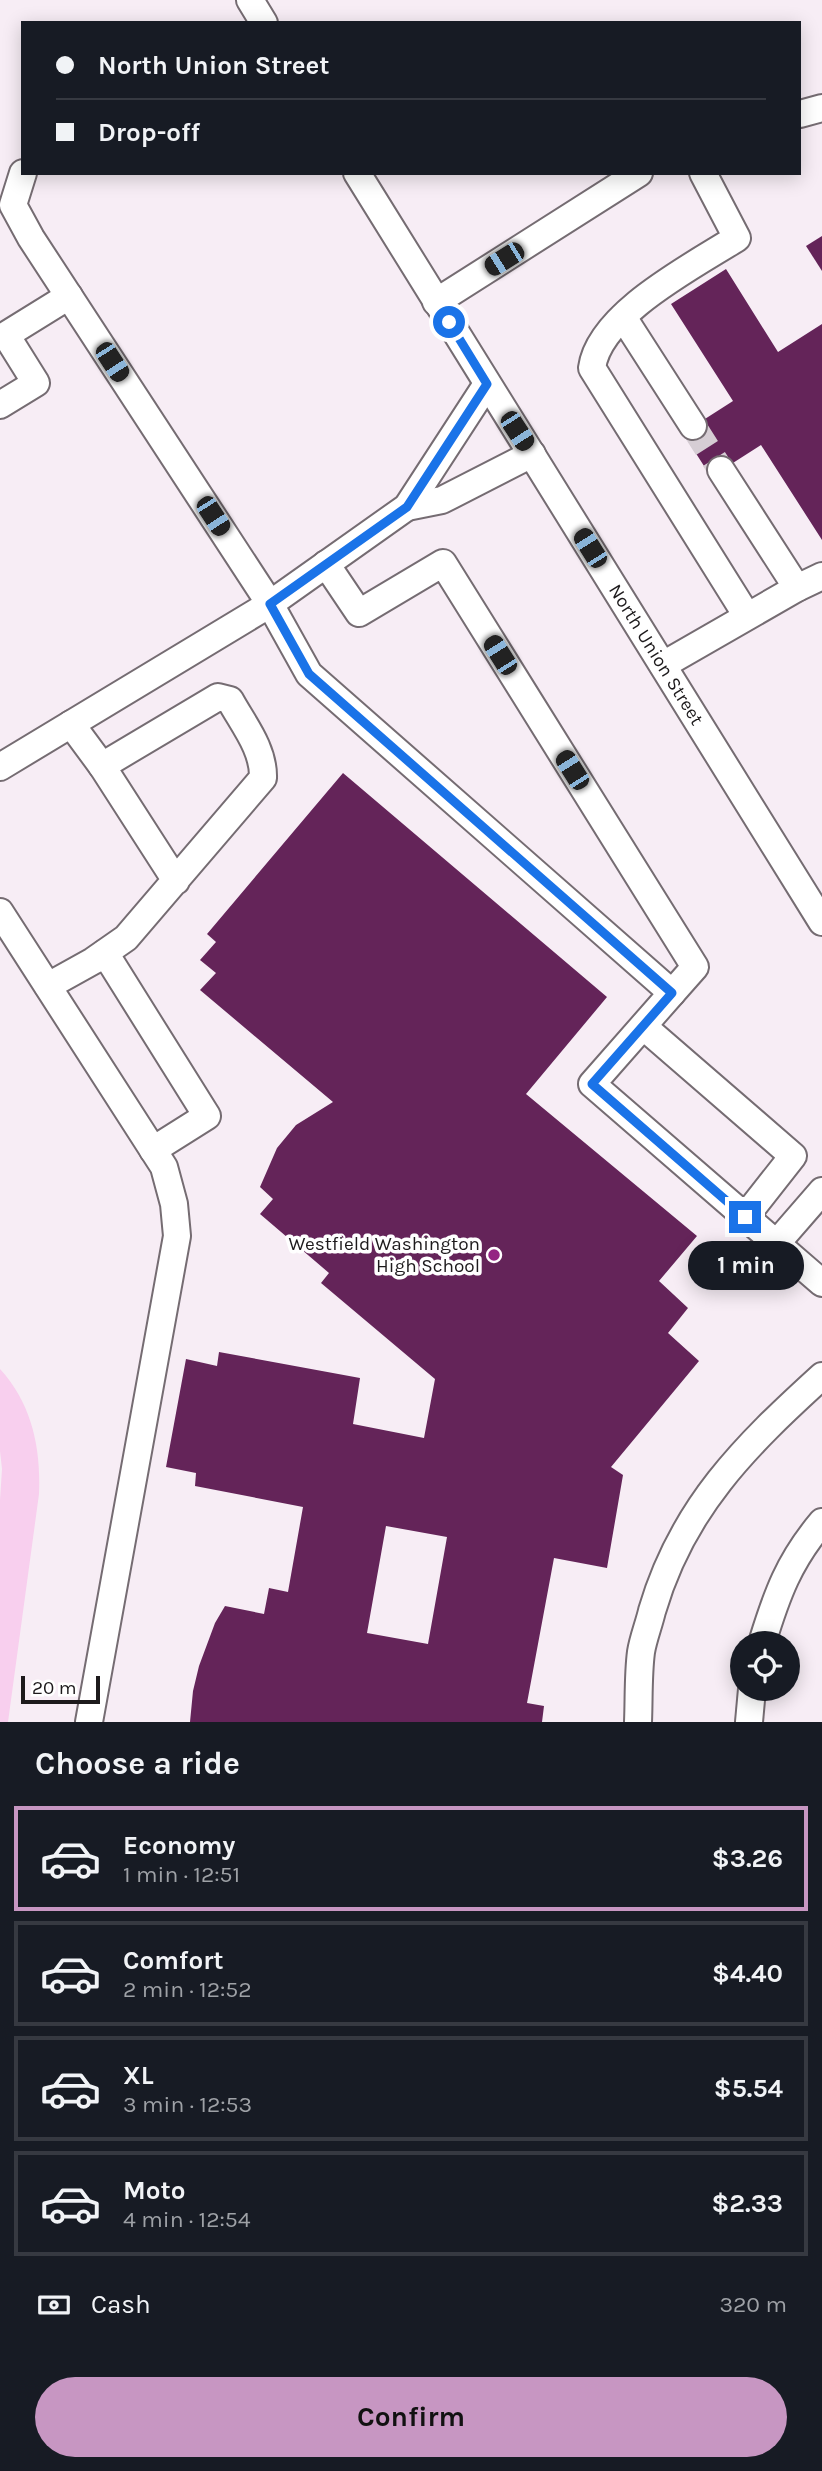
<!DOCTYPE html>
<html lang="en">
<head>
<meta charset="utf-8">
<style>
	:root { --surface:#171b24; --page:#242831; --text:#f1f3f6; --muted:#9ea1a6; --line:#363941; --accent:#c796c2 }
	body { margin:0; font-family:Karla,sans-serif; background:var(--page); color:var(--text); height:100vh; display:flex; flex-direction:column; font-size:26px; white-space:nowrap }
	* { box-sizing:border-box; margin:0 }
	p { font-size:23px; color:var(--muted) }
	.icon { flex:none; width:38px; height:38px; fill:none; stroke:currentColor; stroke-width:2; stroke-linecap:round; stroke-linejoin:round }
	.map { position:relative; height:1722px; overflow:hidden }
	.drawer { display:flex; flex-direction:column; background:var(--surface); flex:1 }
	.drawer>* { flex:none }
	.top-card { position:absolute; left:21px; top:21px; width:780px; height:154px; border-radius:0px; box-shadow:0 4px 18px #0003; display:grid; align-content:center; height:154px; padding:0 35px; background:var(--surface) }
	.controls { position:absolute; left:730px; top:1631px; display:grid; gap:14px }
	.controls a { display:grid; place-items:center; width:70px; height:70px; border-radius:50%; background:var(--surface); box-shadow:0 4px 18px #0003; font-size:35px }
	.scale { position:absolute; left:21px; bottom:18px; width:79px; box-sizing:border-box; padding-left:7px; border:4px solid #1d1a1c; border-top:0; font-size:19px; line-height:24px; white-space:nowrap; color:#1d1a1c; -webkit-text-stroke:5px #fff; paint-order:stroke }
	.end { position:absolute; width:32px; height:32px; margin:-16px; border:9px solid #1a73e8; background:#fff; box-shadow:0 0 0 4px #fff }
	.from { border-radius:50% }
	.bubble { position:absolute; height:49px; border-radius:24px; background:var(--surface); box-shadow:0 4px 18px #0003; font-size:23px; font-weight:700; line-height:49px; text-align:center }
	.car { position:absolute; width:21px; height:42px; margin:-21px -10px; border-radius:9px; box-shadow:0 0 5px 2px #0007; background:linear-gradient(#222 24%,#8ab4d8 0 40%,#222 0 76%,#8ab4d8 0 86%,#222 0) }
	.top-card b { display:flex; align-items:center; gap:24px; height:66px; font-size:26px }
	.top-card b+b { border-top:2px solid var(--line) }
	.top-card i { width:18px; height:18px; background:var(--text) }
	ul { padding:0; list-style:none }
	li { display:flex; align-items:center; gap:21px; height:105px; margin:0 14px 10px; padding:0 21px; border:4px solid var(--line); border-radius:0px }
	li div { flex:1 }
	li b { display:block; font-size:26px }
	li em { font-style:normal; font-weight:700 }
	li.active { border-color:var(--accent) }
	li>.icon { width:63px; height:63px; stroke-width:1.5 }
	h2 { padding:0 35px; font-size:32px; line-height:84px }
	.pay { display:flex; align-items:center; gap:18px; height:77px; padding:0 35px; font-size:26px }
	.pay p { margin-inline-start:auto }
	.primary-button { display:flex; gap:14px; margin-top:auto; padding:14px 35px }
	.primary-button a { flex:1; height:80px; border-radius:42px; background:var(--accent); color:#111; font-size:28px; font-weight:700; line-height:80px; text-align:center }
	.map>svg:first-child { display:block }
	.green { fill:#f8cfee }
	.building { fill:#642459; fill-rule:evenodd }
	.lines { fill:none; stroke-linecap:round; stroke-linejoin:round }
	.minor-tunnel { stroke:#d6cdd4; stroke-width:26; stroke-dasharray:26 13; stroke-linecap:butt }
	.minor-casing { stroke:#756c72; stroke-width:30 }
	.minor { stroke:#fff; stroke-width:26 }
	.route { stroke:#1a73e8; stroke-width:9 }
	.poi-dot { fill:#942483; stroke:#fff; stroke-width:2.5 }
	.labels { text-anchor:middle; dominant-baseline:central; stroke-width:7; stroke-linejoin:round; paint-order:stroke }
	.street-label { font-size:19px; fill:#1d1a1c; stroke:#fff }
	.poi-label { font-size:19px; fill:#1d1a1c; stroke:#fff; text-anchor:end }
</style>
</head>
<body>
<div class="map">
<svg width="822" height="1722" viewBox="0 0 822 1722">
	<rect width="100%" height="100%" fill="#f7edf5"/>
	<path class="green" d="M0,1369C32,1404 41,1448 39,1494L8,1722H0V1500L2,1469L0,1451Z"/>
	<g class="building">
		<path d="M822,236V271L806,246Z"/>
		<path d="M726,269L778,352L822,324V540L761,445L711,477L683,433L733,401L671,304Z"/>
		<path d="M343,773L607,997L526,1094L697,1236L659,1281L688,1308L668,1333L699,1361L611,1467L623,1475L607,1568L554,1558L527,1703L544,1706L542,1722H190L193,1691L199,1666L215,1623L225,1606L264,1614L269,1588L288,1592L303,1507L195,1486L196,1473L166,1467L186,1359L217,1366L219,1352L360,1378L353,1424L424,1438L435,1379L321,1283L329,1273L260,1214L273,1199L260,1187L277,1148L296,1125L333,1102L200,990L216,973L200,960L216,942L207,934ZM386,1526L447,1537L428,1644L367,1633Z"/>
	</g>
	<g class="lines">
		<path class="minor-tunnel" d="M693,426L721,470"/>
		<g class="minor-casing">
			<g id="minor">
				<path d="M250,0L264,23"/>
				<path d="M800,114L822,108"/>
				<path d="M23,173L13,205L31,238L270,604L309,674L672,993L592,1084L822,1283"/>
				<path id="s1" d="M357,173L822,922"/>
				<path d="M703,173L737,238C693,266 599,314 592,368L747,616"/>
				<path d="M436,302L639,173"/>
				<path d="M623,317L693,426"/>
				<path d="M0,405L36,383L6,335L69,296"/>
				<path d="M721,470L797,588"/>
				<path d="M407,507L442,500L532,454"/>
				<path d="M326,564L359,613L443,563L695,967L672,993"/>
				<path d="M663,665L797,588L822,576"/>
				<path d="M71,724L102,766"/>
				<path d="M0,767L270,604L407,507L487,384"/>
				<path d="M0,912L164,1167L174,1204L177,1236L89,1722"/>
				<path d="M105,953L207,1116L153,1150"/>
				<path d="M48,986L93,961L126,938L263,778C264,749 243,724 230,700L218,697L102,766L176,881"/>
				<path d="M644,1027L793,1156L745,1217"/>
				<path d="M776,1244L822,1191"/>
				<path d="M762,1643C777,1594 789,1561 822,1522"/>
				<path d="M638,1722C639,1699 638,1675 641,1652C643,1639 649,1624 652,1611C682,1508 745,1446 822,1376"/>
				<path d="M749,1722L752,1689"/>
			</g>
		</g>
		<use href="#minor" class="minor"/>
	</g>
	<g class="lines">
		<path class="route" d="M449,322L487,384L407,507L270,604L309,674L672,993L592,1084L745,1217"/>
	</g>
	<circle class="poi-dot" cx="494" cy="1255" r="7"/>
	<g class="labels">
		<g class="street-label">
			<text stroke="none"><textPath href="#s1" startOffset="567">North Union Street</textPath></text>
		</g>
		<g class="poi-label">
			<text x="480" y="1244">Westfield Washington<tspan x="480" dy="22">High School</tspan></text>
		</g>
	</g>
</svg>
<div class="controls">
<a><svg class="icon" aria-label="locate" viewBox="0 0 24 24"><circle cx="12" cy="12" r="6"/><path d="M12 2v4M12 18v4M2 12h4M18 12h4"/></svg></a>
</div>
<div class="scale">20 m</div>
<i class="end from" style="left:449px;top:322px"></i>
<i class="end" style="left:745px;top:1217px"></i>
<div class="bubble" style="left:688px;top:1241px;width:116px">1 min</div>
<i class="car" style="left:504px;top:259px;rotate:238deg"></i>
<i class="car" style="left:112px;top:362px;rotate:147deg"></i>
<i class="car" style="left:517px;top:431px;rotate:147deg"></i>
<i class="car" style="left:213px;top:516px;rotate:147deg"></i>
<i class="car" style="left:590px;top:548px;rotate:328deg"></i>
<i class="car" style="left:500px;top:655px;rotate:328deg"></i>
<i class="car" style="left:572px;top:770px;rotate:328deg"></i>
<div class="top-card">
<b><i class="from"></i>North Union Street</b>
<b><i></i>Drop-off</b>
</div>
</div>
<section class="drawer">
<h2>Choose a ride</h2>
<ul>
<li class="active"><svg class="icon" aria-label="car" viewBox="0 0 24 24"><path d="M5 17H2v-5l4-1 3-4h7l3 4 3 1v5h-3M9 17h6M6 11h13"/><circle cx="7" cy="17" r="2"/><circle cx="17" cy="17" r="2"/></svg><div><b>Economy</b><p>1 min · 12:51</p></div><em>$3.26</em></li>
<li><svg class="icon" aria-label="car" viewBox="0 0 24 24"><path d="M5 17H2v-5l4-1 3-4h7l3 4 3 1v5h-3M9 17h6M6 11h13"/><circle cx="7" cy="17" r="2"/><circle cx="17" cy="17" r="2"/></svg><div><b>Comfort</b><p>2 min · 12:52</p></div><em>$4.40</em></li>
<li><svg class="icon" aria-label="car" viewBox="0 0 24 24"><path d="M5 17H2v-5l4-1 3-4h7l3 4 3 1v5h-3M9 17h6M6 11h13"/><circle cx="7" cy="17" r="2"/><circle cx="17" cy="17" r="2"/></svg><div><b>XL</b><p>3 min · 12:53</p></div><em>$5.54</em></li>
<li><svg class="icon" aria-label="car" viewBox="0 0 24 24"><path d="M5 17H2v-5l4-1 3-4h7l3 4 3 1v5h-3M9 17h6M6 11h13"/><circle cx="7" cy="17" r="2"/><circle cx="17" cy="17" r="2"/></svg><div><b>Moto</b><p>4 min · 12:54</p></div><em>$2.33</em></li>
</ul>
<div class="pay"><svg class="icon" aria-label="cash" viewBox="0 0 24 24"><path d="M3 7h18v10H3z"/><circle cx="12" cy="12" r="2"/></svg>Cash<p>320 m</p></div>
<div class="primary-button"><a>Confirm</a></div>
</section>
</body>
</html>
